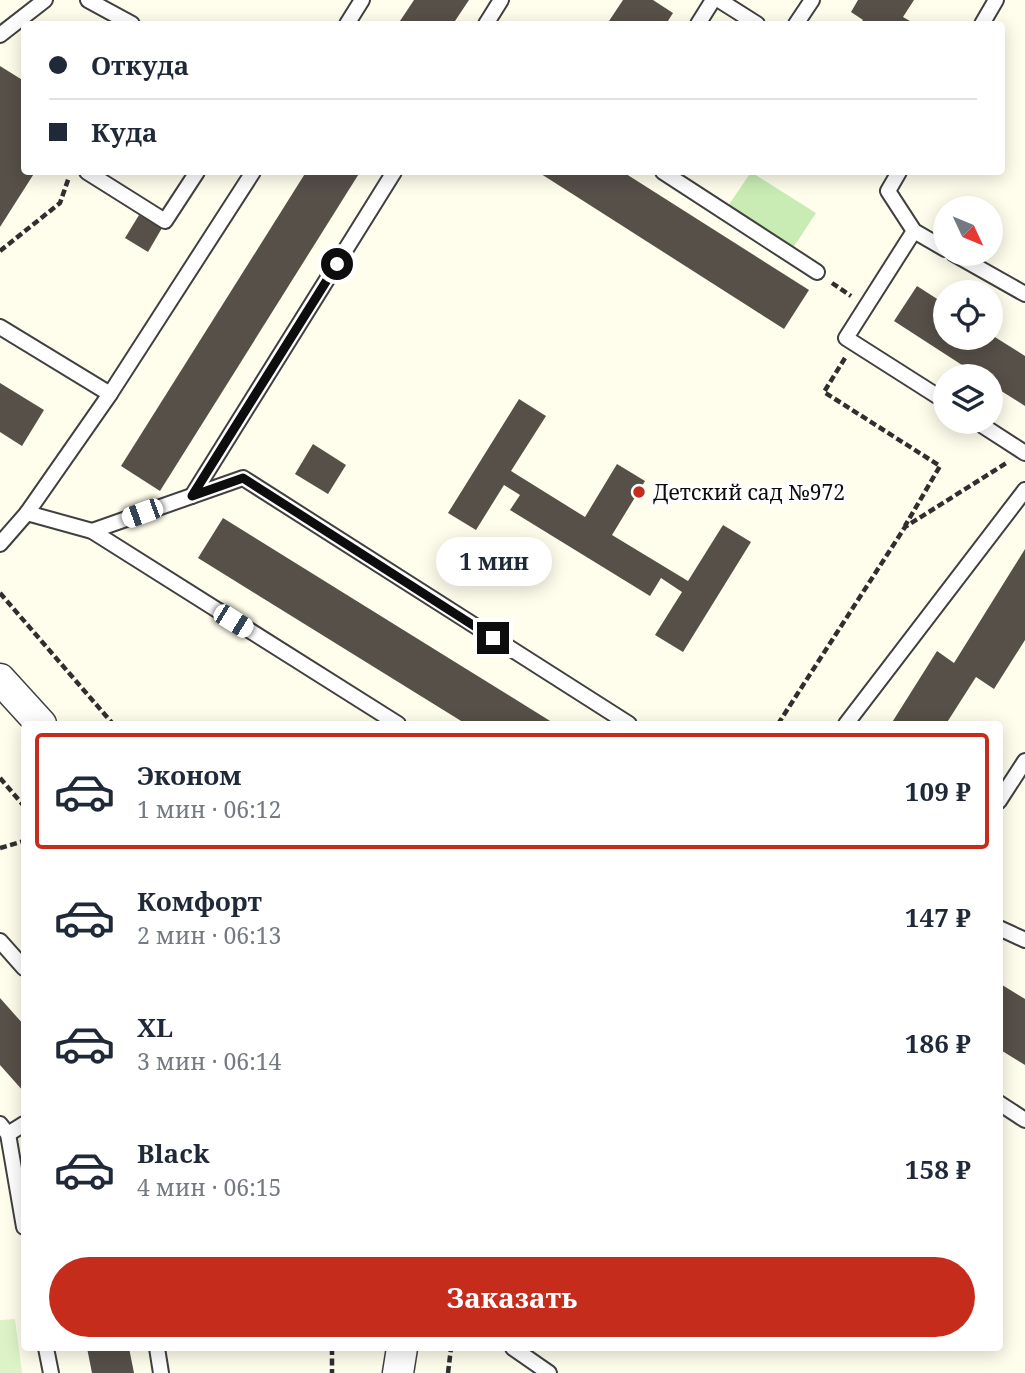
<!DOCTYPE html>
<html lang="ru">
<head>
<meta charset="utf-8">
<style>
	:root { --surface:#fff; --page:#f6f6f7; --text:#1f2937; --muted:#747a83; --line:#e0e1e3; --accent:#c62c1c }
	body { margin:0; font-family:"Noto Serif",serif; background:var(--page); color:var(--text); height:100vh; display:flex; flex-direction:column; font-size:26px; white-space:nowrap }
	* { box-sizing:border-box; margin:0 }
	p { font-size:23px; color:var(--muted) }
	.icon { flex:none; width:38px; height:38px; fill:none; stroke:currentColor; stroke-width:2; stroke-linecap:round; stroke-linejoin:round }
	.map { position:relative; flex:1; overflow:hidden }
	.details { position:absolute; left:21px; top:721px; width:982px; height:630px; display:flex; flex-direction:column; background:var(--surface); border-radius:7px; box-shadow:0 4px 18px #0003 }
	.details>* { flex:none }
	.banner { position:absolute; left:21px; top:21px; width:984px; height:154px; border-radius:7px; box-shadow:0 4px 18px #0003; display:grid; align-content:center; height:154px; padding:0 28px; background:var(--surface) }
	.needle { width:46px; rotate:134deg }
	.tools { position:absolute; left:933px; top:196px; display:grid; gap:14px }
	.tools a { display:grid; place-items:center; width:70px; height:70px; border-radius:50%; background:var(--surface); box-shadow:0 4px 18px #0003; font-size:35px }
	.end { position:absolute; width:32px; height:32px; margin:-16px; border:9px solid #0d0d0d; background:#fff; box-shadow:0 0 0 4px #fff }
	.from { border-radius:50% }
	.bubble { position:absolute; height:49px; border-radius:24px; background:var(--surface); box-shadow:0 4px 18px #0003; font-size:23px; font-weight:700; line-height:49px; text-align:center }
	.car { position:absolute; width:21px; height:42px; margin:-21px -10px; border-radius:9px; box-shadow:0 0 5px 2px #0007; background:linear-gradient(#fff 24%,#345 0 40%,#fff 0 76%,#345 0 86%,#fff 0) }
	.banner b { display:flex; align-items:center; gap:24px; height:66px; font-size:26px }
	.banner b+b { border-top:2px solid var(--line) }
	.banner i { width:18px; height:18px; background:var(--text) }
	ul { padding:12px 0 0; list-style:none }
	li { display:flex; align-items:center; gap:21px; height:116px; margin:0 14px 10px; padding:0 14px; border:4px solid transparent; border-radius:7px }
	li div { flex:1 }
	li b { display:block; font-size:26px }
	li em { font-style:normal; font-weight:700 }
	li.selected { border-color:var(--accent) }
	li>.icon { width:63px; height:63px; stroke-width:1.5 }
	.cta { display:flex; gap:14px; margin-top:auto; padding:14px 28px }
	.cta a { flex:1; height:80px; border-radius:42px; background:var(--accent); color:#fff; font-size:28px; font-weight:700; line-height:80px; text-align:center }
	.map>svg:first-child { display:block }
	.green { fill:#c9ecb4 }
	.pitch { fill:#ddf3c7 }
	.building { fill:#575049 }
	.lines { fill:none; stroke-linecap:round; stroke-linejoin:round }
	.lane-casing { stroke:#404040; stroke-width:18 }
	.street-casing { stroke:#404040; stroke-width:33 }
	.path { stroke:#2f2f2f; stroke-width:4.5; stroke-dasharray:7 3.5; stroke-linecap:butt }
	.lane { stroke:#fff; stroke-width:14 }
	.street { stroke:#fff; stroke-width:30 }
	.route { stroke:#0d0d0d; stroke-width:9 }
	.poi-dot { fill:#c62c1c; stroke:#fff; stroke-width:2.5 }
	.labels { text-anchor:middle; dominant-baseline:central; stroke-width:7; stroke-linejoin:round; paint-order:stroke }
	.poi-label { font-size:21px; fill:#0d0d0d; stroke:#fff; text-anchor:start }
</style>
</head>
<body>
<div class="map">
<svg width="1025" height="1373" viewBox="0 0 1025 1373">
	<rect width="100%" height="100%" fill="#fffeed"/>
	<path class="green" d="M751,172L816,213L793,248L728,206Z"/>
	<path class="pitch" d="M15,1319L22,1373H0V1320Z"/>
	<g class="building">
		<path d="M414,0H469L453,24H398Z"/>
		<path d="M623,0H653L673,13L666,24H607Z"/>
		<path d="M858,0H914L903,17L915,24H860L863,20L851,12Z"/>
		<path d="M0,66L24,81V172H35L0,227Z"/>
		<path d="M306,172H360L160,491L121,466Z"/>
		<path d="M538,172H623L809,290L784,329Z"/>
		<path d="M139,215L162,228L148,252L125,238Z"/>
		<path d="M917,286L945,304V338H990V334L1025,356V406L990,384V376H979L894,321Z"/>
		<path d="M0,383L44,410L22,446L0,432Z"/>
		<path d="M519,399L546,416L511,471L585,517L617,464L645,481L612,535L688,581L723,525L751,542L683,652L655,635L682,592L661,578L650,596L510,510L520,495L504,485L476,530L448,513Z"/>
		<path d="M313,444L346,465L328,494L295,474Z"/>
		<path d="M223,518L455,662L555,724H466L198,558Z"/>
		<path d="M1025,549V640L994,689L976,677L946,724H891L937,651L954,663Z"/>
		<path d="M999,983L1025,999V1065L999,1049Z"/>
		<path d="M0,998L24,1025V1092L0,1065Z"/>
		<path d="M87,1348H129L134,1373H92Z"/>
	</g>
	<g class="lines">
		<g class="lane-casing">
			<g id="lane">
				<path d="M88,0L132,24"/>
				<path d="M719,0L757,24"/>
				<path d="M347,24L362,0"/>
				<path d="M486,24L501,0"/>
				<path d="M698,24L713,0"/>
				<path d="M796,24L812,0"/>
				<path d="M982,24L996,0"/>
				<path d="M0,35L45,0"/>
				<path d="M87,172L165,221L197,172"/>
				<path d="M663,172L817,272"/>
				<path d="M899,172L888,191L914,231L945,249"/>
				<path d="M914,231L846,338L945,401"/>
				<path d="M954,254L1025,294"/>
				<path d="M0,327L110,394L27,513"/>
				<path d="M110,394L253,172"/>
				<path d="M977,422L1025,453"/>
				<path d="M192,496L394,172"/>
				<path d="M92,531L243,478L629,724"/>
				<path d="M0,544L27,513L92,531L398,724"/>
				<path d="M846,724L1025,490"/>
				<path d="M999,801L1025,761"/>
				<path d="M999,928L1025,940"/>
				<path d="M0,941L24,968"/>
				<path d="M999,1103L1025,1120"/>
				<path d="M0,1124L8,1134L24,1227"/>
				<path d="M8,1134L24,1124"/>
				<path d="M46,1348L51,1373"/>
				<path d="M157,1348L161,1373"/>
				<path d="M513,1348L549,1373"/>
			</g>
		</g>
		<g class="street-casing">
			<g id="street">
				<path d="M0,679L41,724"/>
				<path d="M398,1373L402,1348"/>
			</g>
		</g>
		<g class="path">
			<path d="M0,251L60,203L69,177"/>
			<path d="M832,283L851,296"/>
			<path d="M845,358L824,392L940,466L905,526"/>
			<path d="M0,593L113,724"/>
			<path d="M778,724L905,527L1008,462"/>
			<path d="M804,724H809"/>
			<path d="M0,778L24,806"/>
			<path d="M0,848L24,841"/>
			<path d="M332,1348V1373"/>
			<path d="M448,1373L451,1348"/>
		</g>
		<use href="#lane" class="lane"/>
		<use href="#street" class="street"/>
	</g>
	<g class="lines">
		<path class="route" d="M337,264L192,496L243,478L493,638"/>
	</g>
	<circle class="poi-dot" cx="639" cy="492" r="7"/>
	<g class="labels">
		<g class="poi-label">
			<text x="653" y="492">Детский сад №972</text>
		</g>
	</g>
</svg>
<div class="tools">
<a><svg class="needle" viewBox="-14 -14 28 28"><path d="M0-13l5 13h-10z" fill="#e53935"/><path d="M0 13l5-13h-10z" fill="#747a83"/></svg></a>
<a><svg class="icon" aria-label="locate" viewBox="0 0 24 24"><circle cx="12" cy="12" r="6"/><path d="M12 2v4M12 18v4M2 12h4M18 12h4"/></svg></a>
<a><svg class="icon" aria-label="layers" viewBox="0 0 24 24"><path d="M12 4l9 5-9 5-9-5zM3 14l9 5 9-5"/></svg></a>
</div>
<i class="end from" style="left:337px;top:264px"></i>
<i class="end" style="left:493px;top:638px"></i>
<div class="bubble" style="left:436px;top:537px;width:116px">1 мин</div>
<i class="car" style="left:142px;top:513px;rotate:250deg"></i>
<i class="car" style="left:233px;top:621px;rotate:122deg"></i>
<div class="banner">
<b><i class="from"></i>Откуда</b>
<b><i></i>Куда</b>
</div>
<section class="details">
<ul>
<li class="selected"><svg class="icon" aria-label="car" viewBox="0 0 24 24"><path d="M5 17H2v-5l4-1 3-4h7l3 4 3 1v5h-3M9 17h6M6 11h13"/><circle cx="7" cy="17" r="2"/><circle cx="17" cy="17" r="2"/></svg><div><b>Эконом</b><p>1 мин · 06:12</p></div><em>109 ₽</em></li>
<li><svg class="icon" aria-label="car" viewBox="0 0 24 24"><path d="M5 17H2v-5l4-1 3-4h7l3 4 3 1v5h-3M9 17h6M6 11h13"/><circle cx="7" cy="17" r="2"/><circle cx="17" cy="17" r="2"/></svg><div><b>Комфорт</b><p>2 мин · 06:13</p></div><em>147 ₽</em></li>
<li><svg class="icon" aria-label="car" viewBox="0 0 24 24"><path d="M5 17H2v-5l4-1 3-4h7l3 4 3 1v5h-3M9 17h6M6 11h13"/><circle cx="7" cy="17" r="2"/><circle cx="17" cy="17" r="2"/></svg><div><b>XL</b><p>3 мин · 06:14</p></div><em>186 ₽</em></li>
<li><svg class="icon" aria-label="car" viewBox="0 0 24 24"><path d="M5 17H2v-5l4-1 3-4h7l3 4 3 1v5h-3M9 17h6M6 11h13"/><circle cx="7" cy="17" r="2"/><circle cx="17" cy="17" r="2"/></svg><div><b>Black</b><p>4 мин · 06:15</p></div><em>158 ₽</em></li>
</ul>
<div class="cta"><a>Заказать</a></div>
</section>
</div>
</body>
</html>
